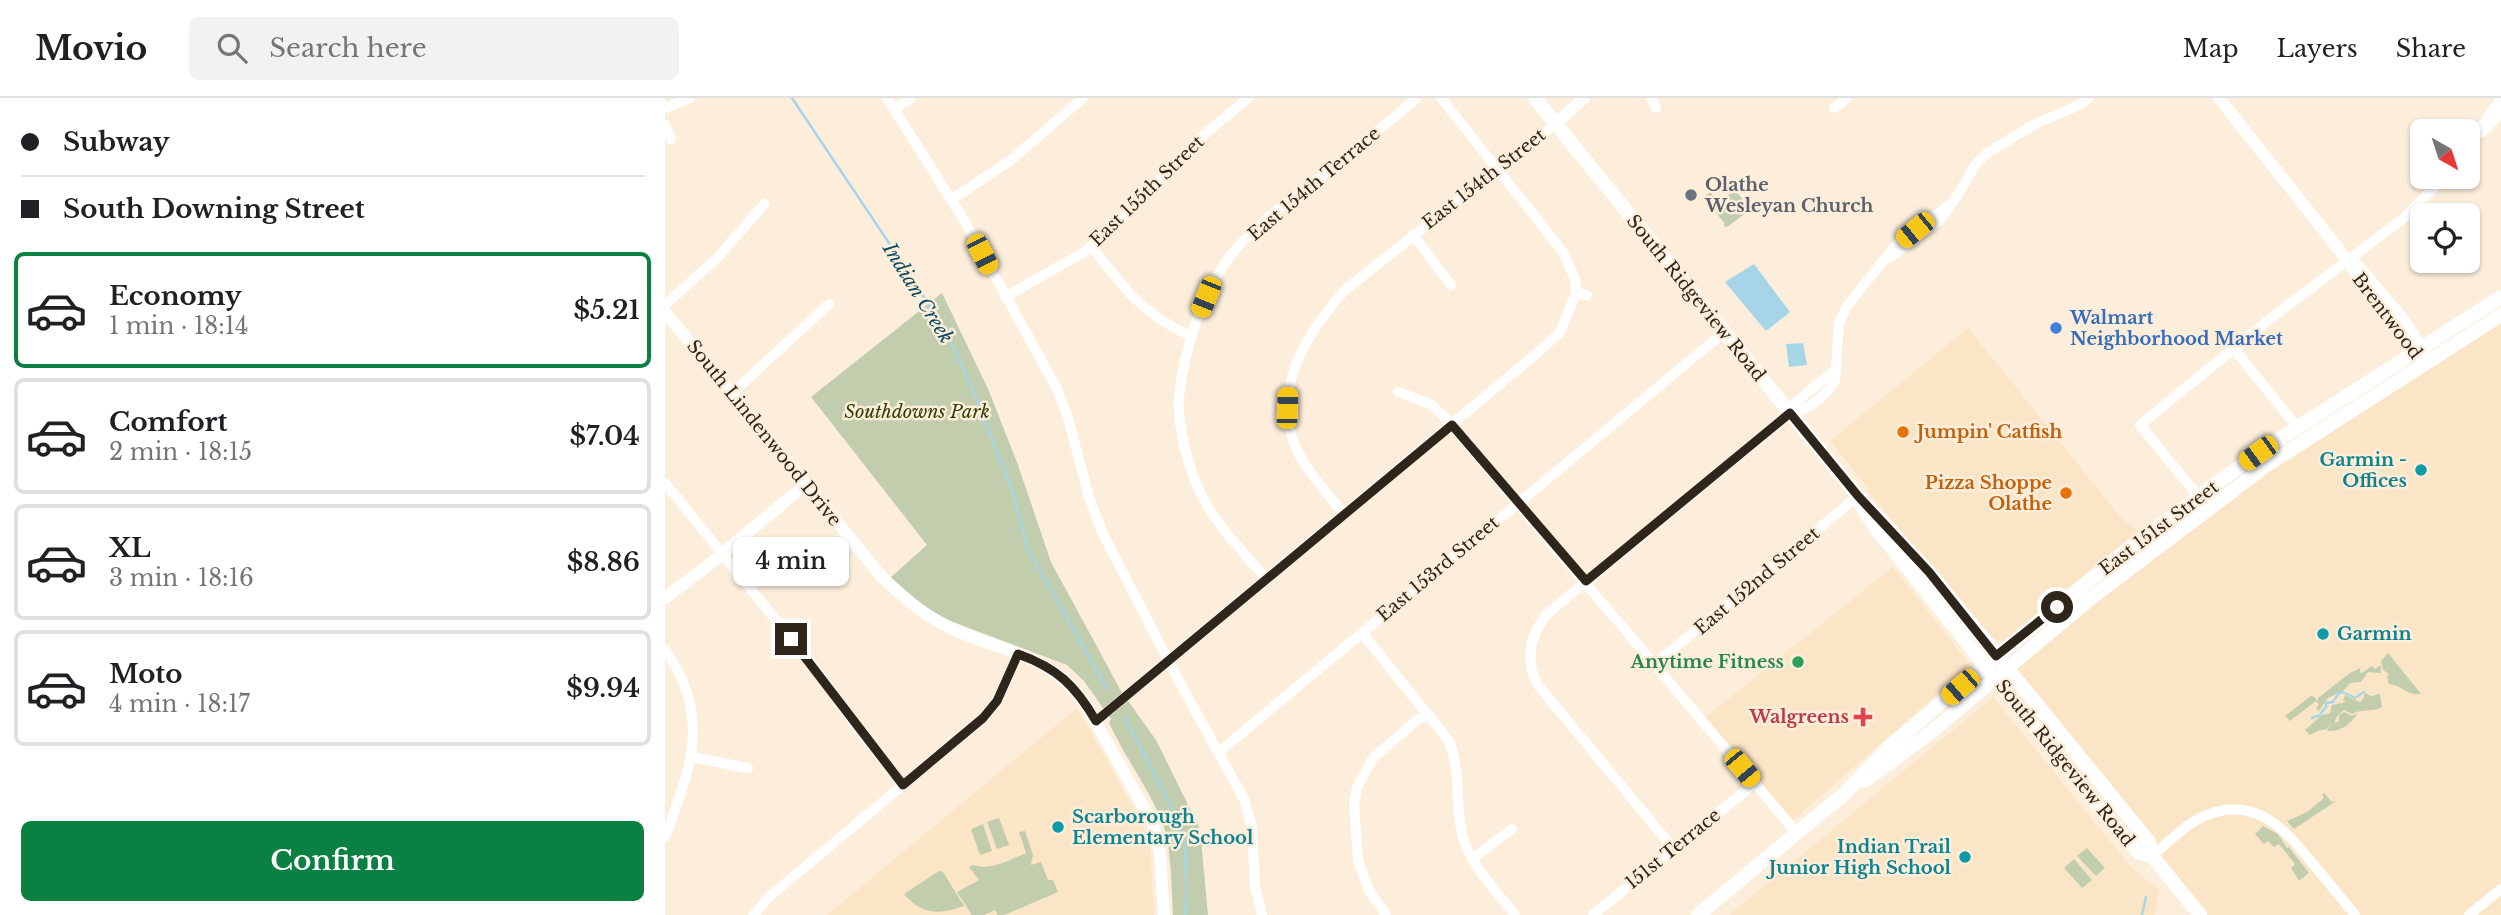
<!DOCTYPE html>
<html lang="en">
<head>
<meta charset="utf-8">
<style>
	:root { --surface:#fff; --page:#f2f2f2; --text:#202124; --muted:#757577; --line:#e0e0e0; --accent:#0b8043 }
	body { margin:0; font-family:"Libre Baskerville",serif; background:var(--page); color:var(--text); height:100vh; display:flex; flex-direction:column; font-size:26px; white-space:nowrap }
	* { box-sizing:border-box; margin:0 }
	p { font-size:23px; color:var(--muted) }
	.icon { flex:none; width:38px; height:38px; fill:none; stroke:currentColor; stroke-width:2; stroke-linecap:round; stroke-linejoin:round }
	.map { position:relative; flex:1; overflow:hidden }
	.side { display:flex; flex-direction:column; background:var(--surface); width:665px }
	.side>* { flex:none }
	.top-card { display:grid; align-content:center; height:154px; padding:0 21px; background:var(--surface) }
	.needle { width:46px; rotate:141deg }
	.fabs { position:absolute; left:1745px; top:21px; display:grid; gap:14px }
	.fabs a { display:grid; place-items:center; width:70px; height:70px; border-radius:10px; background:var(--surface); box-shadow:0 2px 5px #0004; font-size:35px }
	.end { position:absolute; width:32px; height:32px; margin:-16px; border:9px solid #2f261b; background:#fff; box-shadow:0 0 0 4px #fff }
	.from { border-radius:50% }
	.bubble { position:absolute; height:49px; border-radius:10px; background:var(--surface); box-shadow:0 2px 5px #0004; font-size:23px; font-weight:600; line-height:49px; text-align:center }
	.car { position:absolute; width:21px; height:42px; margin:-21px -10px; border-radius:9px; box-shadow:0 0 5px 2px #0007; background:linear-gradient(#f5c518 24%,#345 0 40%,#f5c518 0 76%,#345 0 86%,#f5c518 0) }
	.top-card b { display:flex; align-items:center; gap:24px; height:66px; font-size:26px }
	.top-card b+b { border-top:2px solid var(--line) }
	.top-card i { width:18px; height:18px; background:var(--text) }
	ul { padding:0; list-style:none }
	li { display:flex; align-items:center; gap:21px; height:116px; margin:0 14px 10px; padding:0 7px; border:4px solid var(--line); border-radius:10px }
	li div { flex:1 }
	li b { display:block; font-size:26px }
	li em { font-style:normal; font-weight:600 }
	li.current { border-color:var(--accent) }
	li>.icon { width:63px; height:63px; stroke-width:1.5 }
	.action { display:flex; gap:14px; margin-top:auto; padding:14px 21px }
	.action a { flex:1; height:80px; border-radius:10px; background:var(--accent); color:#fff; font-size:28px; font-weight:600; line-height:80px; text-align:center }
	header { display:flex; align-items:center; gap:42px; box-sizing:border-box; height:98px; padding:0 35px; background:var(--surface); border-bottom:2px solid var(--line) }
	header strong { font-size:33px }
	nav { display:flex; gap:38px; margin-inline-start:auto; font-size:24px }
	.search { width:490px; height:63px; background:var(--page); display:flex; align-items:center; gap:18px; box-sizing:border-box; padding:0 24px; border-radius:10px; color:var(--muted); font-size:26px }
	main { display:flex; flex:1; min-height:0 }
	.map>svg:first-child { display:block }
	.built { fill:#fbe5c7 }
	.green { fill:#c1cdac }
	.water { fill:#a7d5e8 }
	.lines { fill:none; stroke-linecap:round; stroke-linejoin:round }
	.stream { stroke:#a7d5e8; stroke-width:2.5 }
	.minor { stroke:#fff; stroke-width:10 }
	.tertiary { stroke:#fff; stroke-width:12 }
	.secondary { stroke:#fff; stroke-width:14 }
	.primary { stroke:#fff; stroke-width:14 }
	.route { stroke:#2f261b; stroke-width:9 }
	.worship-dot { fill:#6b7280; stroke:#fceedb; stroke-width:2.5 }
	.shop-dot { fill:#3f7fe0; stroke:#fceedb; stroke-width:2.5 }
	.food-dot { fill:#e8710a; stroke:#fceedb; stroke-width:2.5 }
	.culture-dot { fill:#0f9aa8; stroke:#fceedb; stroke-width:2.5 }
	.leisure-dot { fill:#2e9e5b; stroke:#fceedb; stroke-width:2.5 }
	.health-dot { fill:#e0444e; stroke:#fceedb; stroke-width:2.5 }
	.labels { text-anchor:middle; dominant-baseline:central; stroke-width:5; stroke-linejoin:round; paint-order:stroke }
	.street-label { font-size:18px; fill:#2f261b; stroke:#fceedb }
	.worship-label { font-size:18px; font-weight:bold; fill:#5b616d; stroke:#fceedb; text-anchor:start }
	.shop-label { font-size:18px; font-weight:bold; fill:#366cbe; stroke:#fceedb; text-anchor:start }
	.park-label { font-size:18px; font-style:italic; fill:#2e3e00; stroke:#fceedb }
	.food-label { font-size:18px; font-weight:bold; fill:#c56008; stroke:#fceedb; text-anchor:start }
	.culture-label { font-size:18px; font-weight:bold; fill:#0d838f; stroke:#fceedb; text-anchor:end }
	.leisure-label { font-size:18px; font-weight:bold; fill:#27864d; stroke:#fceedb; text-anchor:end }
	.health-label { font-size:18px; font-weight:bold; fill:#be3a42; stroke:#fceedb; text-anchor:end }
	.water-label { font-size:19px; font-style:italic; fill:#0b4a5f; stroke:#fceedb }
</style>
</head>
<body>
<header>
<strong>Movio</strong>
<div class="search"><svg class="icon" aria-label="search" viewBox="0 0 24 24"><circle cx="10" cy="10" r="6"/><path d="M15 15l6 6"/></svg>Search here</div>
<nav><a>Map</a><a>Layers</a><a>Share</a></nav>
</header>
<main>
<section class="side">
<div class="top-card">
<b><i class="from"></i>Subway</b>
<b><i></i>South Downing Street</b>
</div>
<ul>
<li class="current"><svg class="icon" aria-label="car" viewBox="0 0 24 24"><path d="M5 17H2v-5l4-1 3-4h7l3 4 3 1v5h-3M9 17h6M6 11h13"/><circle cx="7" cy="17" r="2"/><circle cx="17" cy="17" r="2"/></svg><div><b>Economy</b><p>1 min · 18:14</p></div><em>$5.21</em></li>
<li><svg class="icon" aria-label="car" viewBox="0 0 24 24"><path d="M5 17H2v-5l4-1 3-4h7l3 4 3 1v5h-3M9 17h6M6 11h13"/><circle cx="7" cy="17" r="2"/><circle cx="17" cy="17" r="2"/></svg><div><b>Comfort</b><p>2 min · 18:15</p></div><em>$7.04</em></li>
<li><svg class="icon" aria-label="car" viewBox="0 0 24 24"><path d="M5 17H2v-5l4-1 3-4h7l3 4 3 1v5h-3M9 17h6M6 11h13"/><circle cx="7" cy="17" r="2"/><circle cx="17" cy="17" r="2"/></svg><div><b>XL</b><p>3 min · 18:16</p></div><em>$8.86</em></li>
<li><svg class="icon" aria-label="car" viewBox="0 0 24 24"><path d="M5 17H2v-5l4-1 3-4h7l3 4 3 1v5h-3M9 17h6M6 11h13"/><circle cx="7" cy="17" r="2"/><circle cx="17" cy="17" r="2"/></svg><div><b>Moto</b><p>4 min · 18:17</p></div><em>$9.94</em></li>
</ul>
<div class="action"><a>Confirm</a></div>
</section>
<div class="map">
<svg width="1836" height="817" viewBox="0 0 1836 817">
	<rect width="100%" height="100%" fill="#fceedb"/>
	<g class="built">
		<path d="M1836,217V817H1535L1342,571L1538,416Z"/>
		<path d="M1303,230L1457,421L1473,433L1338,543L1329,541L1293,500L1206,397L1198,384L1165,343Z"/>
		<path d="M1228,469L1305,567L1124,726L1037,622Z"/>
		<path d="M1328,599L1466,769L1495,793L1490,817H1064Z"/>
		<path d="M412,610L478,727L485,750L489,817H162Z"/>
	</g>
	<g class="green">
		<path d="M1070,92L1086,111L1062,129L1058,127L1060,126L1039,99L1045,94L1054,104Z"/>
		<path d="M277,195L324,293L353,367L386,464L456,593L491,642L535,731L543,817H508C507,793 506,758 501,736C492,702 460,660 444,625L446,621L419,583L402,567L283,522L260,509L225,480L262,447L146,299Z"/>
		<path d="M1723,555L1756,596H1755C1742,598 1737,587 1724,586L1722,579L1724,576L1718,572L1716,563Z"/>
		<path d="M1716,567V575L1703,574L1696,584L1685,585L1679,592L1663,600L1654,613L1651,610L1654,607L1651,603L1625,623L1620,618L1647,597L1653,603V600L1685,575L1695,570V574L1697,575L1707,568L1710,571Z"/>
		<path d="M1700,595L1706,598L1715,596L1717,609C1707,615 1697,610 1687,616L1679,612L1672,618L1669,625L1674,623V617L1679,614L1687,618L1693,615C1685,626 1677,634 1662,633L1667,624L1662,631L1653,633L1645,637L1640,632L1657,617L1665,615L1667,607L1681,604L1678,602L1680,597L1695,604L1698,601Z"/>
		<path d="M1659,695L1667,704L1671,703L1629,731L1622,723L1642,714L1659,700L1657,697Z"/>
		<path d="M334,720L344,747L332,751L322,724Z"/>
		<path d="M318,726L327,753L315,757L306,731Z"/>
		<path d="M1598,728L1613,736L1622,750L1624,749L1644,775L1634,783L1626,770L1630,766L1614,746L1609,749L1603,743L1599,746L1590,736Z"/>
		<path d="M360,733L368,757L366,767L376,764L383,782H388L393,794L339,817H333L330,812L319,817H307L292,794L314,782L304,769L308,767C326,773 344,762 361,755L354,734Z"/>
		<path d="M1422,750L1440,770L1431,778L1412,758Z"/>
		<path d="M1409,761L1427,782L1417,790L1399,770Z"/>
		<path d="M274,773L278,774L299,808C274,817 257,817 239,796Z"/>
	</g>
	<g class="water">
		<path d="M1089,166L1125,214L1101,233L1060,184Z"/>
		<path d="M1138,245L1142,267L1124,269L1121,246Z"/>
	</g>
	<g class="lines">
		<g class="stream">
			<path d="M127,0L248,181L283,239L308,292L347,392L363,451L442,591"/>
			<path d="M1680,595L1690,600L1699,594"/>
			<path d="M1656,615L1661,609V605L1668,604L1674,595L1678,594"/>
			<path d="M460,620L515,725L520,750L522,798L520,817"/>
			<path d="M1647,620L1655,617"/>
			<path d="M1477,817L1481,799"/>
		</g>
		<g class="minor">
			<path d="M222,0L299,122L392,291L403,320L424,399L437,434L516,587L579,701L587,729L590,788L597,817"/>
			<path d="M776,0L898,154L910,181L911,195"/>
			<path d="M986,0L991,10"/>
			<path d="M0,10L25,0"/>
			<path d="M1169,10L1182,0"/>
			<path d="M229,11L246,0"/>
			<path d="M0,27L6,41"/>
			<path d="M1818,34L1836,14"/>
			<path d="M1805,46L1836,0"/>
			<path d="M286,102L346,62L418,0"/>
			<path d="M748,137L786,187"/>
			<path d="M426,148C460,191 476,215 527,239"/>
			<path d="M1224,160L1275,122L1294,95L1309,69L1322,55L1370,26L1412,8L1424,0"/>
			<path d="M1683,163L1692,166C1708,185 1755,234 1758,256"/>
			<path d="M1683,163L1686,170L1736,235L1746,257L1750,260"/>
			<path d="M340,199L421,153L444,134L528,46L583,0"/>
			<path d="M0,207L53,159L99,106"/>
			<path d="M1569,251L1632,329"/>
			<path d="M733,294L767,307L783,323L1132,735"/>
			<path d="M66,296L164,206"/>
			<path d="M1125,315C1143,312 1160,299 1170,283L1174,225L1182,208L1230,148L1289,103"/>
			<path d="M0,385L156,578L187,623L238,687"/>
			<path d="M1533,398L1475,327L1605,221L1740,119L1779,79"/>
			<path d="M679,416C664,397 640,372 631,350C606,290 641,236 680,192L891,25"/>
			<path d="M602,482C579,455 553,429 537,398C524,374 512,328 514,300C518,255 537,193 566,157C592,125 629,99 662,74C692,50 722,25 752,0"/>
			<path d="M697,535L784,643C797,675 789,708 798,740C806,768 832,794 850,817"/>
			<path d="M0,552C47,618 26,670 0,739"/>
			<path d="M990,566L1193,398"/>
			<path d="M431,623L872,255L895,234L911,195L922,197"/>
			<path d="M554,654L1058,235"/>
			<path d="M26,659L83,670"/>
			<path d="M1008,750L872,586C860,560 865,537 882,516L1125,315L1131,304L1171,271"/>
			<path d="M1487,758C1504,744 1521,725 1542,717C1592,697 1621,733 1649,767C1663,784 1676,800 1690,817"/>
			<path d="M808,760L847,731"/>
			<path d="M88,817L105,798L318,620L332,603L353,556"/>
			<path d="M721,817L704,792L693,763L689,705L692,689L708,660L752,622L764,617"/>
			<path d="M928,817L1090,685"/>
			<path d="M1804,817L1836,791"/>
		</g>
		<g class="tertiary">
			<path d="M1554,0L1683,163"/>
			<path d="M891,25L919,0"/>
			<path d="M0,214L217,479C237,498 257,516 282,528C336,555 384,554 421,607L488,726L495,756L499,817"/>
			<path d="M0,500L46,465L140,387"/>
		</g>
		<g class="secondary">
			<path d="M870,0L1125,315L1193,398L1264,474L1484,744L1487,758L1535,817"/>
			<path d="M1197,409L1212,432L1435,711L1474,755L1487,758"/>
		</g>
		<g class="primary">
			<path d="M1199,683L1265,635L1425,501L1602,367L1836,217"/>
			<path d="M1033,817L1179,696L1223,650L1311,575L1472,444L1593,355L1836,199"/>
		</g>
	</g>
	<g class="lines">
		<path class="route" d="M126,541L238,687L318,620L332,603L353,556C392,570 410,587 431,623L787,327L921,483L1125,315L1193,398L1264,474L1331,558L1392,509"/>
	</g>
	<circle class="worship-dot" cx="1026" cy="97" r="7"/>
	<circle class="shop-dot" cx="1391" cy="230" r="7"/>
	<g class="food-dot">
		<circle cx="1238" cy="334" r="7"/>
		<circle cx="1401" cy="395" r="7"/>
	</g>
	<g class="culture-dot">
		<circle cx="1756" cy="372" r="7"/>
		<circle cx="1658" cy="536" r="7"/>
		<circle cx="393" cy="729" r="7"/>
		<circle cx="1300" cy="759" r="7"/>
	</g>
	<circle class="leisure-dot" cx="1133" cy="564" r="7"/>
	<path class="health-dot" d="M1194.5 608.5h7v7h7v7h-7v7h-7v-7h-7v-7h7z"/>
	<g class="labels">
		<g class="street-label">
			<text transform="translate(819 81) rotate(-38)">East 154th Street</text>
			<text transform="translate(649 86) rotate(-40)">East 154th Terrace</text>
			<text transform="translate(482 93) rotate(-44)">East 155th Street</text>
			<text transform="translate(1031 200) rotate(51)">South Ridgeview Road</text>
			<text transform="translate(1722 218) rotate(53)">Brentwood</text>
			<text transform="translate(99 335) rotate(51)">South Lindenwood Drive</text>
			<text transform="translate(1494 430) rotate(-37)">East 151st Street</text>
			<text transform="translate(773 471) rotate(-40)">East 153rd Street</text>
			<text transform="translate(1092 483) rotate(-40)">East 152nd Street</text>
			<text transform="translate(1400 665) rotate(51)">South Ridgeview Road</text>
			<text transform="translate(1008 751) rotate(-39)">151st Terrace</text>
		</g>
		<g class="worship-label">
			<text x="1040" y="87">Olathe<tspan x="1040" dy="21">Wesleyan Church</tspan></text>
		</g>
		<g class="shop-label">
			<text x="1405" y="220">Walmart<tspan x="1405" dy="21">Neighborhood Market</tspan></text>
		</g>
		<g class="park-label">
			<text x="252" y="314">Southdowns Park</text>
		</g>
		<g class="food-label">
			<text x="1252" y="334">Jumpin' Catfish</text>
			<text x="1387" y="385" text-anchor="end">Pizza Shoppe<tspan x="1387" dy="21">Olathe</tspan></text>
		</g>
		<g class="culture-label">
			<text x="1742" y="362">Garmin -<tspan x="1742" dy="21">Offices</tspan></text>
			<text x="1672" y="536" text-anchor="start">Garmin</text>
			<text x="407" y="719" text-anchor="start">Scarborough<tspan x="407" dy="21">Elementary School</tspan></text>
			<text x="1286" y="749">Indian Trail<tspan x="1286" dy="21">Junior High School</tspan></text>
		</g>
		<g class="leisure-label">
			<text x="1119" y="564">Anytime Fitness</text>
		</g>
		<g class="health-label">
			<text x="1184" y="619">Walgreens</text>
		</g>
		<g class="water-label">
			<text transform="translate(253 195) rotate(58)">Indian Creek</text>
		</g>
	</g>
</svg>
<div class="fabs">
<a><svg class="needle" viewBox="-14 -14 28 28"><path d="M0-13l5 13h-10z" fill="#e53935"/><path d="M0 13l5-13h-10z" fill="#757577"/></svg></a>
<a><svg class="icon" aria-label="locate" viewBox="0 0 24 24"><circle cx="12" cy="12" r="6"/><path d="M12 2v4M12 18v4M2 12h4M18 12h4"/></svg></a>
</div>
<i class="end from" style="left:1392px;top:509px"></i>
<i class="end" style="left:126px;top:541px"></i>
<div class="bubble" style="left:68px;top:439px;width:116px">4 min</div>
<i class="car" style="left:1250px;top:132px;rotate:231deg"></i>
<i class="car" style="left:317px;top:156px;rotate:153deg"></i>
<i class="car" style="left:541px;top:199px;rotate:202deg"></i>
<i class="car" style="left:622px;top:310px;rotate:2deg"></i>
<i class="car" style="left:1593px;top:355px;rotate:234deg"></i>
<i class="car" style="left:1295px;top:589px;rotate:229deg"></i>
<i class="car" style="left:1077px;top:670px;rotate:140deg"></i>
</div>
</main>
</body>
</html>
